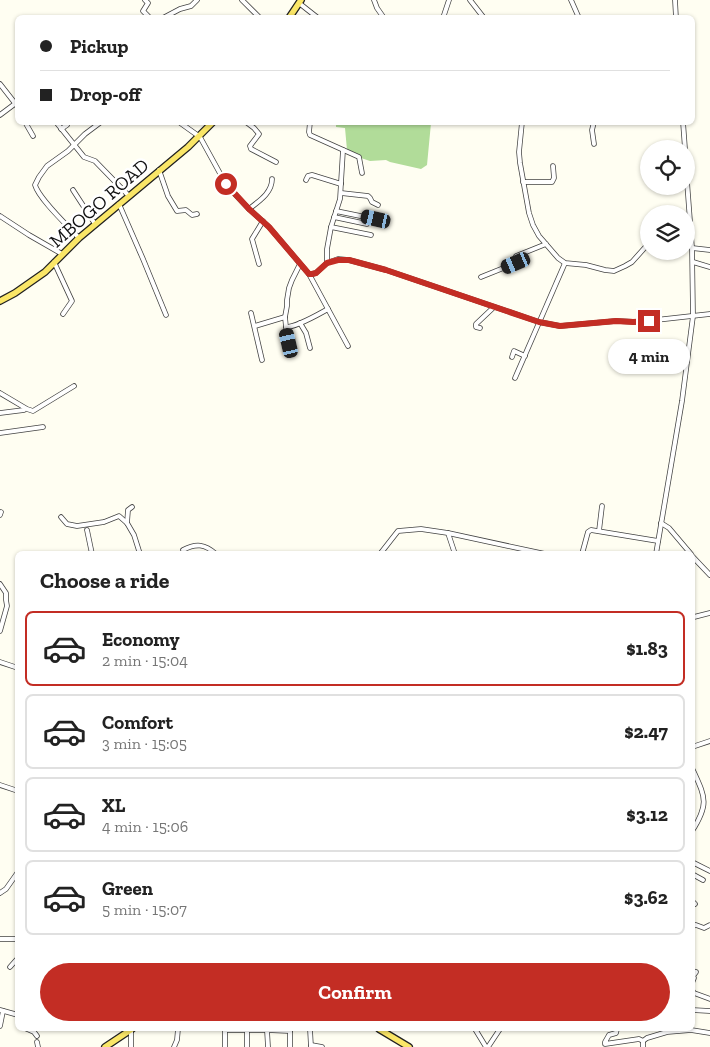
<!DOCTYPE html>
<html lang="en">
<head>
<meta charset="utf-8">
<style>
	:root { --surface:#fff; --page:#f2f2f2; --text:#222; --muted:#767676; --line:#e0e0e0; --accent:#c32d24 }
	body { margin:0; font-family:"Zilla Slab",serif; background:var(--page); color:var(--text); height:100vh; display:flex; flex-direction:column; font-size:19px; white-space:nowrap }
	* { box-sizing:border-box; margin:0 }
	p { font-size:16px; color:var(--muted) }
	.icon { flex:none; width:28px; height:28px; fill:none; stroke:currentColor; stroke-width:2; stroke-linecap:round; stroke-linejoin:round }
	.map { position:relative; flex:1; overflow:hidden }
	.details { position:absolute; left:15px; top:551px; width:680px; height:480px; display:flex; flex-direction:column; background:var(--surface); border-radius:8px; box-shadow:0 1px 4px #0004 }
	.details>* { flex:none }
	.top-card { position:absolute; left:15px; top:15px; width:680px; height:110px; border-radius:8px; box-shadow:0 1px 4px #0004; display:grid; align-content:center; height:110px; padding:0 25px; background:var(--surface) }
	.tools { position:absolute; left:640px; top:140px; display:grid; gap:10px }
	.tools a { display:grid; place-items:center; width:55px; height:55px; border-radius:50%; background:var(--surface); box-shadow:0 1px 4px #0004; font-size:25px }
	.end { position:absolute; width:22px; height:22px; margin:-11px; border:6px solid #c32d24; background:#fff; box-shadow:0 0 0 2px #fff }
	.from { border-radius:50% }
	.bubble { position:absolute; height:35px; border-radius:18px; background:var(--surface); box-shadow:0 1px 4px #0004; font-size:16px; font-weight:700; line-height:35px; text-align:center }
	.car { position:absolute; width:15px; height:30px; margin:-15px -8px; border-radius:6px; box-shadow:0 0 4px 1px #0007; background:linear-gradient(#222 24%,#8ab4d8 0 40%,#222 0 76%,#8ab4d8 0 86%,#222 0) }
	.top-card b { display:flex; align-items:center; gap:18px; height:48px; font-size:19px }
	.top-card b+b { border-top:1px solid var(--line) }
	.top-card i { width:12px; height:12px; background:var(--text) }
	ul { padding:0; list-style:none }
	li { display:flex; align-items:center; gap:15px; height:75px; margin:0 10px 8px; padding:0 15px; border:2px solid var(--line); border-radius:8px }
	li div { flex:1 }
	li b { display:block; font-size:19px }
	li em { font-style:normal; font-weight:700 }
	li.on { border-color:var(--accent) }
	li>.icon { width:45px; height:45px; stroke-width:1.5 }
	h2 { padding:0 25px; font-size:22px; line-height:60px }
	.cta { display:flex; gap:10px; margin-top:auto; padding:10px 25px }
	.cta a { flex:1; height:58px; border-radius:30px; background:var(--accent); color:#fff; font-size:20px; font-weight:700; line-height:58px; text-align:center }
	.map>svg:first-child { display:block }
	.forest { fill:#b1dc99 }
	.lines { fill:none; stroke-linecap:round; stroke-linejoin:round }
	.minor-casing { stroke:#434343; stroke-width:5.5 }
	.major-casing { stroke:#212121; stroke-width:8 }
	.minor { stroke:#fff; stroke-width:4 }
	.major { stroke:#fae667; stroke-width:5.5 }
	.route { stroke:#c32d24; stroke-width:6 }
	.labels { text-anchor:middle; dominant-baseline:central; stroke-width:5; stroke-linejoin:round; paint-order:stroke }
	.street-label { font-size:19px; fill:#101010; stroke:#fff }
</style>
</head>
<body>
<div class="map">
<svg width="710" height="1047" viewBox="0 0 710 1047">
	<rect width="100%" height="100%" fill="#fffef2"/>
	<path class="forest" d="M336,123H431L427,165L421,169L390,162L386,160L370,161L361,158L360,155L347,150L345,128L336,127Z"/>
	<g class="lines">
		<g class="minor-casing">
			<g id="minor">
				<path d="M145,0L148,3L143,11L150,18"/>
				<path d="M242,0L260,18"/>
				<path d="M374,0L377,8L384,18"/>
				<path d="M470,0L484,18"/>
				<path d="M571,0L579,18"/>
				<path d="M675,0L676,18"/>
				<path d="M299,3L318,18"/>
				<path d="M163,18L180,9L191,6L197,0"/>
				<path d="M443,18L449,0"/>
				<path d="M0,84L18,107"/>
				<path d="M0,115L16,103"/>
				<path d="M25,122L33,136"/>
				<path d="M56,122L84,157L95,161L129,196"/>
				<path d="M179,122L200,137L222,177L230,189L249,209L269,227L309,274H312L316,273L327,263L338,259L349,260L386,270L539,322L560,326L616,321L638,322L710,314"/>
				<path d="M246,122L254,128L259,134L250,146L251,149L276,162"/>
				<path d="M310,122L309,132L310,135L359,157L362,173"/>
				<path d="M522,122L519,152L520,163L529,213L533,225L539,236L558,258L565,263L586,265L605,270L614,271L625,266L632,262L649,243"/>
				<path d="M594,122L592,130L594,144"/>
				<path d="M683,122L685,149"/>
				<path d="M61,129L67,125"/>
				<path d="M159,170L168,196L177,211L186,210L192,215L197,214"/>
				<path d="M306,180L308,176L312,175L341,184"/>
				<path d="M523,182H552L554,178L553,166"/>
				<path d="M73,190L95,224"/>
				<path d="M341,193L368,196L370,198L372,202L378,205"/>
				<path d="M119,204L143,259L166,315"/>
				<path d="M249,209C259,201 272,193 272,179"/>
				<path d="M336,211L375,219"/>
				<path d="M0,216L29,235L62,254"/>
				<path d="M334,217L367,224"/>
				<path d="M331,227L371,235"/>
				<path d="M79,238C68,226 39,199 35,185L39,177L47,166L68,151L85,134L101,122"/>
				<path d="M692,248L710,250"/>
				<path d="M54,262L72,301L63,314"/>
				<path d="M693,262L710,267"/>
				<path d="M327,263V249L331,227L340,199L343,150"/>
				<path d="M259,264L252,239L263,221"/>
				<path d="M309,274L348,346"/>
				<path d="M481,277L516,263V256L546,244"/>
				<path d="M251,313L262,360"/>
				<path d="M300,323L306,333L310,348"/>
				<path d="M255,326L285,317"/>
				<path d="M286,327C297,327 317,315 328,309"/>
				<path d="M480,328L476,327V324L494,307"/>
				<path d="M293,354L286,327L285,317L287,306V300L289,288L292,280L300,264"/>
				<path d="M512,357L514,351L525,356"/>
				<path d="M515,378L565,263"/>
				<path d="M0,393L27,409L33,411L74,386"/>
				<path d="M0,413L24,410"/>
				<path d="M0,433L43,427"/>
				<path d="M132,507L128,510L127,523L134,535L140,554"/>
				<path d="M0,515L1,512"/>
				<path d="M61,517L67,524L77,526L104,522L119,516L127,523"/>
				<path d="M661,523L669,528L691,554"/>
				<path d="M87,530L92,554"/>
				<path d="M599,531L602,506"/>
				<path d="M448,533L455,554"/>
				<path d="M183,550C196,543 205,544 216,554"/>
				<path d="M380,554L398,531L421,529L448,533L545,554"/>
				<path d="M582,554L588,532L591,530L658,541"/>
				<path d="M656,554L682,401L693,316L692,248L686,168"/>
				<path d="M692,556L710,575"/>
				<path d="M0,584L6,593V600L7,606L0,631"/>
				<path d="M694,617L710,613"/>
				<path d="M0,662L18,668"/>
				<path d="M692,747L710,741"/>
				<path d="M692,768C705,797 710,803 692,831"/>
				<path d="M0,785L18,791"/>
				<path d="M692,862L710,871"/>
				<path d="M692,874L703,880"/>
				<path d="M0,893L6,889L18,872"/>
				<path d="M692,901L695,904"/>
				<path d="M692,926L696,925L704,928L710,925"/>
				<path d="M0,939H17L18,941"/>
				<path d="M10,967L18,958"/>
				<path d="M692,971L696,972L693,976L694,978L692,983"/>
				<path d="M692,990L694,993L710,999"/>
				<path d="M0,1010L18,1015"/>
				<path d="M692,1010L710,1011"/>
				<path d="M0,1026L3,1011"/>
				<path d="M27,1029L34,1032L37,1036"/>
				<path d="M310,1029L311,1047"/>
				<path d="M475,1029L486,1047"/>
				<path d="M617,1029L616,1033L609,1035L605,1042V1044L639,1039L643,1041V1047"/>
				<path d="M267,1030L268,1047"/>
				<path d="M643,1041L647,1038L667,1032L691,1030L710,1033"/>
				<path d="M37,1042L38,1047"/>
				<path d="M311,1045L322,1047"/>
				<path d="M131,1047V1029"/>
				<path d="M174,1047L177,1040L178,1029"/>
				<path d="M225,1047V1030H267L290,1031"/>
				<path d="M247,1047V1030"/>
				<path d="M290,1047V1029"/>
				<path d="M488,1047L500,1029"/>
			</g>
		</g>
		<g class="major-casing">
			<g id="major">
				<path d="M289,18L301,0"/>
				<path d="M0,301L15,293L45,272L79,238L188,147L213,122"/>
				<path d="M379,1029L409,1047"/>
				<path d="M105,1047L132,1029"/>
			</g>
		</g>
		<use href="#minor" class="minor"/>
		<use href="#major" class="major"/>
	</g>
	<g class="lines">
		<path class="route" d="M226,184L249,209L269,227L309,274H312L316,273L327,263L338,260H349L386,270L539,322L560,326L616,321L633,322L649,321"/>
	</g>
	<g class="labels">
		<g class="street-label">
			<text transform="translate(99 203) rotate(-41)">MBOGO ROAD</text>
		</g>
	</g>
</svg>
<div class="tools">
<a><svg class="icon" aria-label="locate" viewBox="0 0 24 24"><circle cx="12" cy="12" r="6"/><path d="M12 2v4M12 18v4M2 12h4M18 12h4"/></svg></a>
<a><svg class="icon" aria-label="layers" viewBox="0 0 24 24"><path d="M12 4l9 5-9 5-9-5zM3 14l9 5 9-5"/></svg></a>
</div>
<i class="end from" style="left:226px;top:184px"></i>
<i class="end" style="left:649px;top:321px"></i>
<div class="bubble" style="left:608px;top:339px;width:82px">4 min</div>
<i class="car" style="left:376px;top:219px;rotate:283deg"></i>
<i class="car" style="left:516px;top:263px;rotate:247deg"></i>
<i class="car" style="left:289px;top:343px;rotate:347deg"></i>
<div class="top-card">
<b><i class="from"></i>Pickup</b>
<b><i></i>Drop-off</b>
</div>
<section class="details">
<h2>Choose a ride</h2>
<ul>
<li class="on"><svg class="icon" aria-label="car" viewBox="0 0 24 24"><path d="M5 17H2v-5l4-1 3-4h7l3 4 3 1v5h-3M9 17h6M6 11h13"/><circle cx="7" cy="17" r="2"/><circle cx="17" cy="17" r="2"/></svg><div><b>Economy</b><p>2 min · 15:04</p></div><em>$1.83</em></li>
<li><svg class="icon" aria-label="car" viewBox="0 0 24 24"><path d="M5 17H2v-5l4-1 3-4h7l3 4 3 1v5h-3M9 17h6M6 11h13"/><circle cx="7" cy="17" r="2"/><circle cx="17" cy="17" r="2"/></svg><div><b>Comfort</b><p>3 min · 15:05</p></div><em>$2.47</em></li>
<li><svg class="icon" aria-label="car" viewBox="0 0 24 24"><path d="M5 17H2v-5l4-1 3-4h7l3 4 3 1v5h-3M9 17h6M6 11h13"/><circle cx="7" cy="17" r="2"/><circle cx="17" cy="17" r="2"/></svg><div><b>XL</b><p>4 min · 15:06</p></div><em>$3.12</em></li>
<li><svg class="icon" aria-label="car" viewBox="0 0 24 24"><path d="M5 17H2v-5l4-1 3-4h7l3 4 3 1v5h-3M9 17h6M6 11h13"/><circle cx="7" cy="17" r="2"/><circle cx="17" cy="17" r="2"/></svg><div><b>Green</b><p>5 min · 15:07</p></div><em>$3.62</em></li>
</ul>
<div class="cta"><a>Confirm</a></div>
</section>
</div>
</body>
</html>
